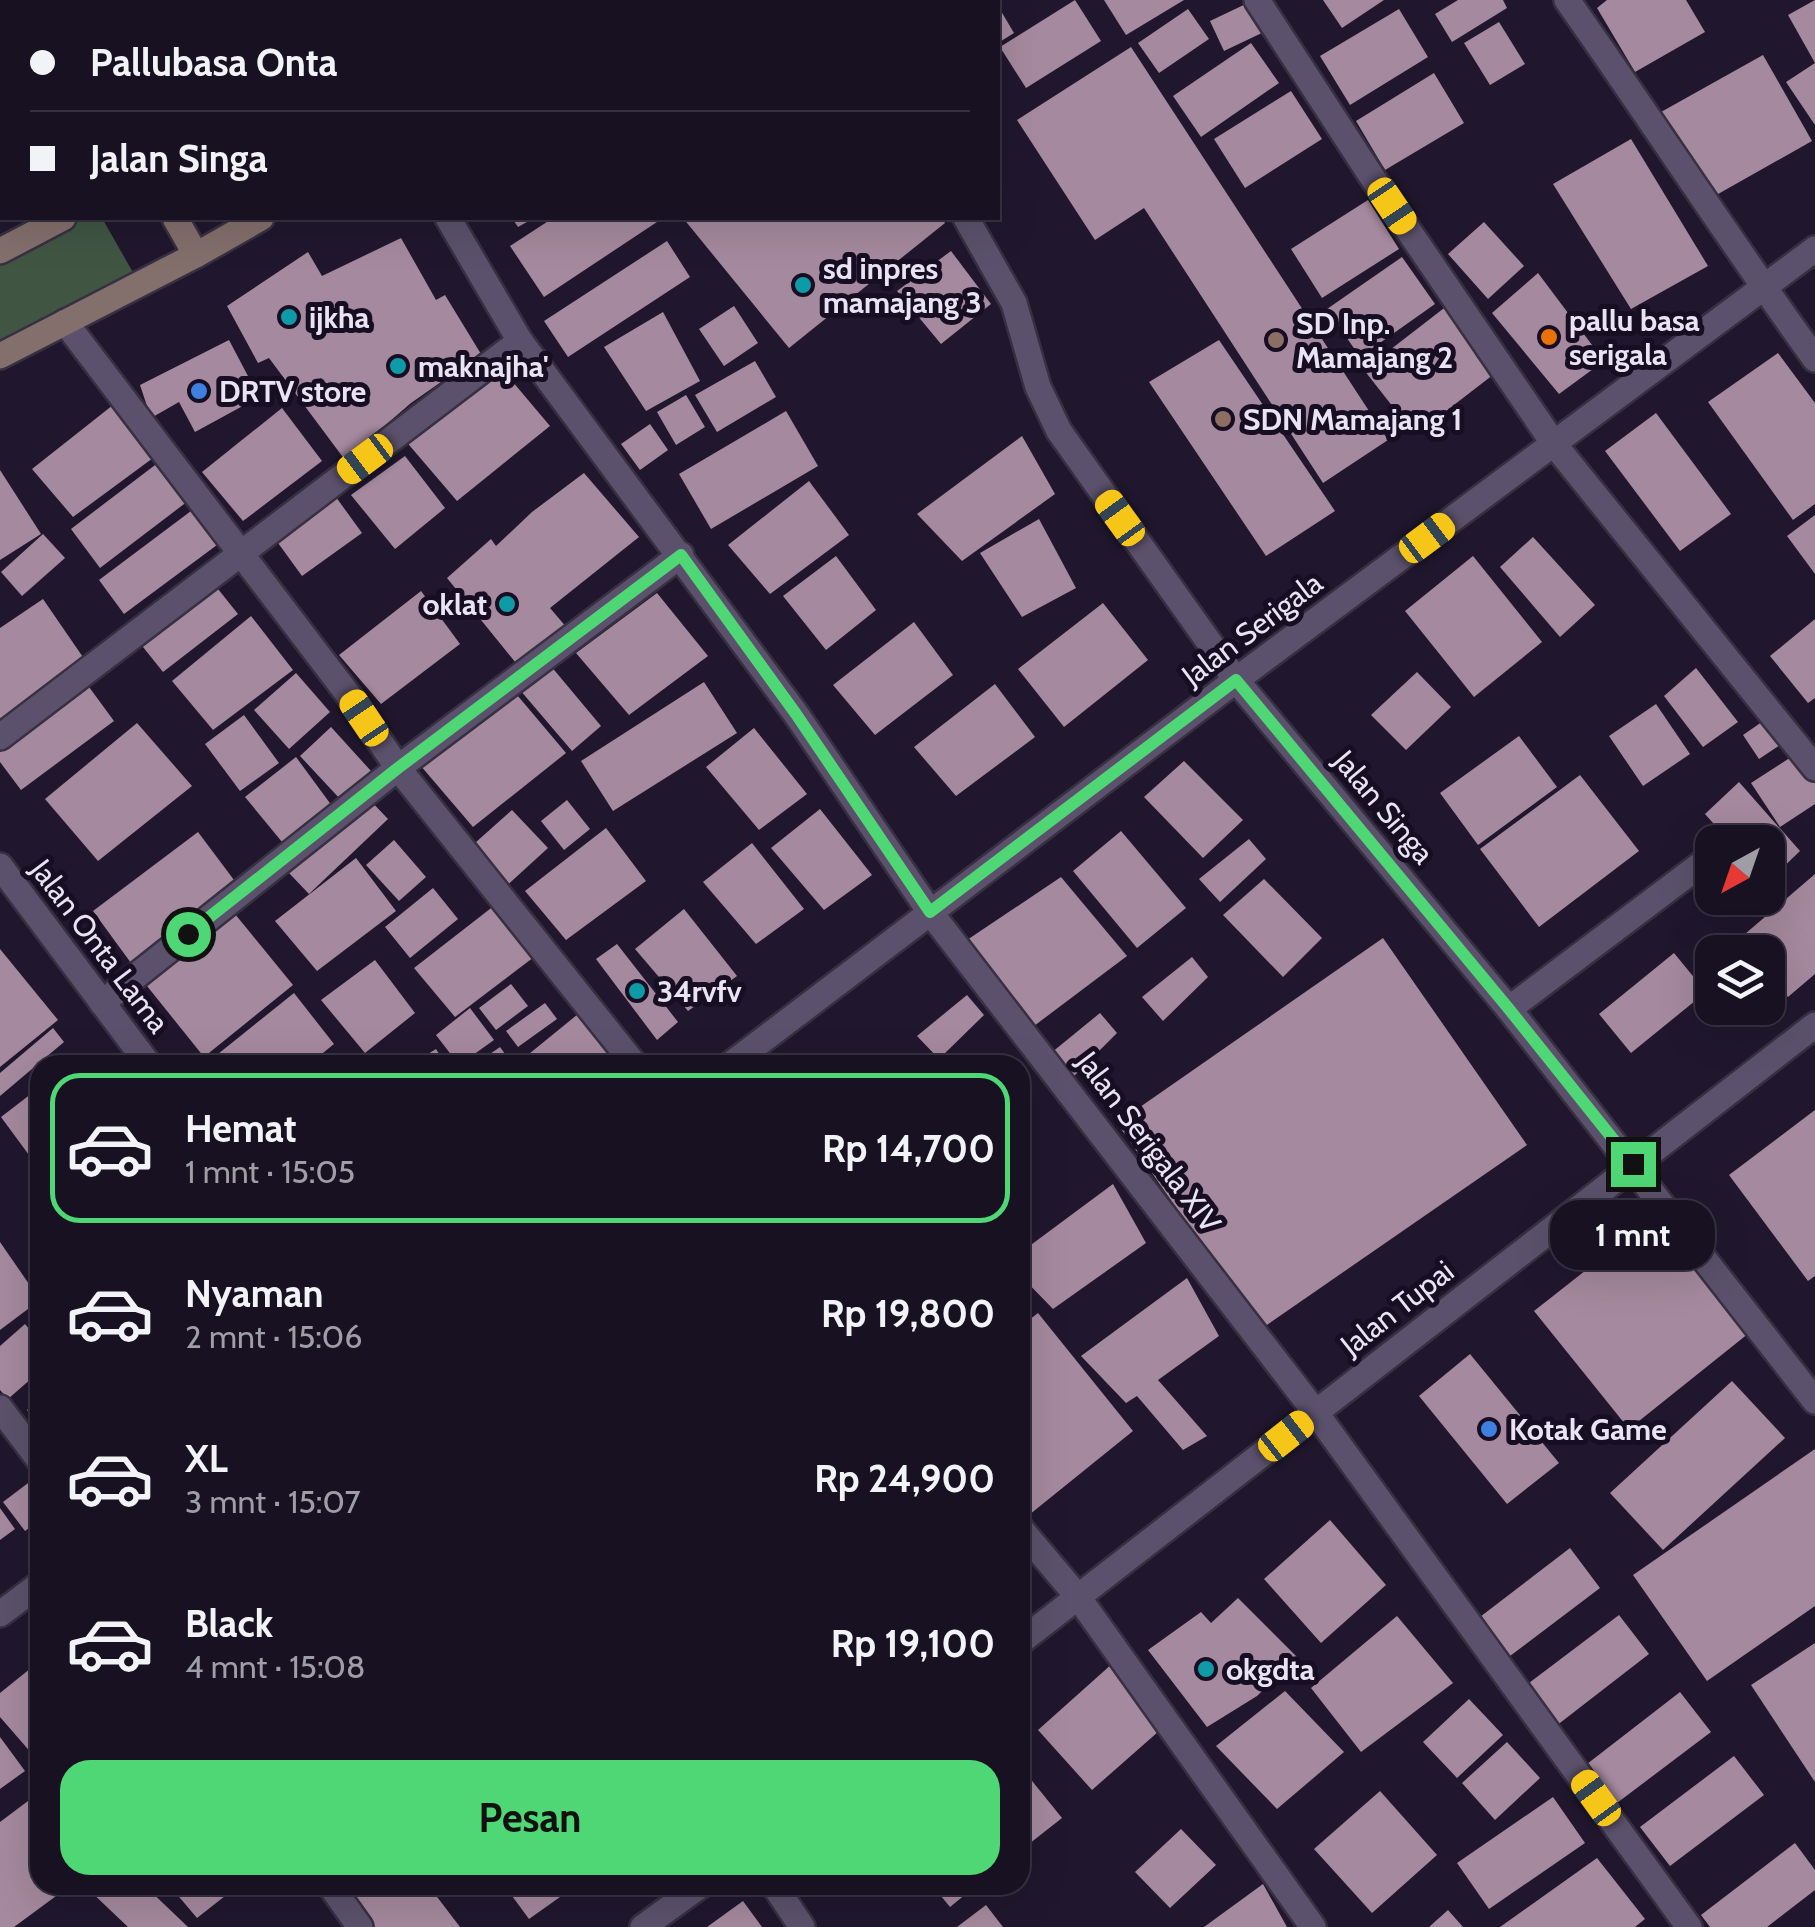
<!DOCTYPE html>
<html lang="id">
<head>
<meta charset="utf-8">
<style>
	:root { --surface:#181122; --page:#251f2f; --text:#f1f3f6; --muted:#9f9da5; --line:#363140; --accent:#4fd675 }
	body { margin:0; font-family:Cabin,sans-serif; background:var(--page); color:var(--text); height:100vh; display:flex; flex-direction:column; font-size:38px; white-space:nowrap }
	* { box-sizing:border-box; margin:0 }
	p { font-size:32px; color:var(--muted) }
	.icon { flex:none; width:55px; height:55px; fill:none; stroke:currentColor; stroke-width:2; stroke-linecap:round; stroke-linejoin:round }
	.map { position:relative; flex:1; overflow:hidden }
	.drawer { position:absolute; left:30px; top:1055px; width:1000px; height:840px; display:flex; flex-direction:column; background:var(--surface); border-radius:30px; box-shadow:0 10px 40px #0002,0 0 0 2px var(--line) }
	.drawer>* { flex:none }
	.top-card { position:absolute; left:0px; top:0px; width:1000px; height:220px; box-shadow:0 10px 40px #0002,0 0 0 2px var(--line); display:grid; align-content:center; height:220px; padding:0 30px; background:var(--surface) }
	.needle { width:65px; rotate:220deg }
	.buttons { position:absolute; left:1695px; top:825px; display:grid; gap:20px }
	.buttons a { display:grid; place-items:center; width:90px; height:90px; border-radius:20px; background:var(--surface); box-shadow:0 10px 40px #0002,0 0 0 2px var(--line); font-size:50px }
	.end { position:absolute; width:45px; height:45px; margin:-22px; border:12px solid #4fd675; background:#111; box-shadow:0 0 0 5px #111 }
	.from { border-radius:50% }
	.bubble { position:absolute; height:70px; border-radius:30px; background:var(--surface); box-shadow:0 10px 40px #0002,0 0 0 2px var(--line); font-size:32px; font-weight:700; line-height:70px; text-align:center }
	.car { position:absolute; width:30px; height:60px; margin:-30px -15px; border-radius:12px; box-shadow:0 0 8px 2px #0007; background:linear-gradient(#f5c518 24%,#345 0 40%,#f5c518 0 76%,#345 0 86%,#f5c518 0) }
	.top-card b { display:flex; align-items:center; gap:35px; height:95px; font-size:38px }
	.top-card b+b { border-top:2px solid var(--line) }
	.top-card i { width:25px; height:25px; background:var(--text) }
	ul { padding:18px 0 0; list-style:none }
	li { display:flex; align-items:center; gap:30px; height:150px; margin:0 20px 15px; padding:0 10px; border:5px solid transparent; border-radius:30px }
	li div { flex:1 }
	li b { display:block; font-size:38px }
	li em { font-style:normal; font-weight:700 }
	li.active { border-color:var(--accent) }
	li>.icon { width:90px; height:90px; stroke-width:1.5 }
	.primary-button { display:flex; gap:20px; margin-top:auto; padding:20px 30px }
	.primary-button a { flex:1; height:115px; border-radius:30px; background:var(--accent); color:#111; font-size:40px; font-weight:700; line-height:115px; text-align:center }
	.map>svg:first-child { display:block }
	.forest { fill:#405643 }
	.building { fill:#a5899e }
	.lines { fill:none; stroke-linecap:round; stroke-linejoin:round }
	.minor-casing { stroke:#373041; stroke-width:30 }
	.tertiary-casing { stroke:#373041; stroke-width:30 }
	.secondary-casing { stroke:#373041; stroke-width:30 }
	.minor { stroke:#5b516c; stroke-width:25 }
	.tertiary { stroke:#5b516c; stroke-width:25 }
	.secondary { stroke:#836f6c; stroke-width:25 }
	.route { stroke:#4fd675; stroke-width:12 }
	.culture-dot { fill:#0f9aa8; stroke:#170e24; stroke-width:4 }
	.food-dot { fill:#e8710a; stroke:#170e24; stroke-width:4 }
	.education-dot { fill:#8d6e63; stroke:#170e24; stroke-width:4 }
	.shop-dot { fill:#3f7fe0; stroke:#170e24; stroke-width:4 }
	.labels { text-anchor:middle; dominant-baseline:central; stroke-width:10; stroke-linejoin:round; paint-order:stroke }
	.poi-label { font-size:30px; font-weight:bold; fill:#e9e3f3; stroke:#170e24; text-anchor:start }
	.street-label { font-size:30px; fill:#e9e3f3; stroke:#170e24 }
</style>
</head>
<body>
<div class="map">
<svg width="1815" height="1927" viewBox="0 0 1815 1927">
	<rect width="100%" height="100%" fill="#20172e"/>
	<path class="forest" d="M63,218H102L139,283L0,356V251Z"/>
	<g class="building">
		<path d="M1075,0L1101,41L1026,88L1000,47Z"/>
		<path d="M1104,0H1184L1126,35Z"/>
		<path d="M1323,0H1384L1342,28Z"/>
		<path d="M1458,0H1503L1507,8L1452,42L1435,14Z"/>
		<path d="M1607,0H1686L1705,32L1635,72L1597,8Z"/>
		<path d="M1815,0V125L1786,82L1815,63L1788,15Z"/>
		<path d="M1252,1L1266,31L1224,51L1210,21Z"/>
		<path d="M998,6L1014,33L998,43Z"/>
		<path d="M1188,9L1209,39L1159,73L1138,43Z"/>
		<path d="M1399,9L1428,57L1350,105L1320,56Z"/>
		<path d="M1499,22L1525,64L1490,85L1464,43Z"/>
		<path d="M1251,43L1279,83L1201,137L1173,96Z"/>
		<path d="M1131,47L1388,440L1323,483L1144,208L1095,240L1017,120Z"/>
		<path d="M1763,55L1812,141L1711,198L1661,112Z"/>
		<path d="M1434,73L1464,123L1385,170L1356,121Z"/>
		<path d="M1291,91L1322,139L1245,188L1214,139Z"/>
		<path d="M1631,139L1708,266L1631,309L1553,184Z"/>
		<path d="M1368,200L1399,249L1322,298L1291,249Z"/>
		<path d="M512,218H534L518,227Z"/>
		<path d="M553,218H663L544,297L510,246Z"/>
		<path d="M683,218H941L945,223L789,348Z"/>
		<path d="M1484,222L1524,266L1488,299L1448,254Z"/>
		<path d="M401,238L436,300L445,295L481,354L411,403L345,460L269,358L258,363L227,306L308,252L322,276Z"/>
		<path d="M667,241L690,277L568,357L544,321Z"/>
		<path d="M951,251L991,304L941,344L897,291Z"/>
		<path d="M1402,257L1435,304L1360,357L1327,309Z"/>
		<path d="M1538,273L1604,361L1559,394L1492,313Z"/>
		<path d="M1448,305L1498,371L1415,435L1364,370Z"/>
		<path d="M734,306L758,343L724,366L699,329Z"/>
		<path d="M663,312L700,381L646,411L604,347Z"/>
		<path d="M229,340L259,397L195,432L179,402L151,418L140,385Z"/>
		<path d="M1219,340L1335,511L1266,556L1149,382Z"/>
		<path d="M1778,353L1815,403V504L1793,520L1708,402Z"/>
		<path d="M755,361L776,397L717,432L695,395Z"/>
		<path d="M496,362L550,426L457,501L404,439Z"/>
		<path d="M686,395L705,427L676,445L657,412Z"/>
		<path d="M113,405L153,458L73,517L32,469Z"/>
		<path d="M282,408L322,461L243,521L202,472Z"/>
		<path d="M786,411L818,466L711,529L679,474Z"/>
		<path d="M1656,413L1731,514L1680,551L1605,451Z"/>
		<path d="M650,424L668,450L640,470L621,444Z"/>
		<path d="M1022,436L1055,494L962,561L917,514Z"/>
		<path d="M405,456L445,508L395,549L351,495Z"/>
		<path d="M159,462L188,501L100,568L71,529Z"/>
		<path d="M0,470L41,534L0,560Z"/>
		<path d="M584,473L639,537L550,608L568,629L520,668L447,578L491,539L496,546L532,512Z"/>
		<path d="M809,481L849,535L770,594L728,545Z"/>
		<path d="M333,493L362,533L302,576L273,536Z"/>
		<path d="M195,508L221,542L124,614L99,580Z"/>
		<path d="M1815,515V574L1787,536Z"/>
		<path d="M1039,519L1076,588L1022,617L980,553Z"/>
		<path d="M43,534L65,558L22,596L1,572Z"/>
		<path d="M1533,537L1595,605L1560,637L1500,567Z"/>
		<path d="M836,556L876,610L826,650L783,596Z"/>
		<path d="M1473,556L1542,642L1474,697L1405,611Z"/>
		<path d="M214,584L238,614L163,672L139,642Z"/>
		<path d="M421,591L460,644L381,704L339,655Z"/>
		<path d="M657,593L708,656L629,715L576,653Z"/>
		<path d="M43,599L87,663L0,723V628Z"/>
		<path d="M1103,603L1148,660L1064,727L1018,669Z"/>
		<path d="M251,616L293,670L213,730L172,681Z"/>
		<path d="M1815,619V698L1808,703L1770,656Z"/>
		<path d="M914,622L953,675L875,735L833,685Z"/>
		<path d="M550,665L601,726L572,751L520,690Z"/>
		<path d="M1696,668L1738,722L1703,747L1664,696Z"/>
		<path d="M1417,672L1451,707L1406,750L1371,715Z"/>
		<path d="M296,673L330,712L289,749L254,710Z"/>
		<path d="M704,682L737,733L613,811L581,761Z"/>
		<path d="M995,684L1035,737L956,796L914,747Z"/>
		<path d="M89,687L114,721L21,790L0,762V752Z"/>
		<path d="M512,689L566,753L473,827L420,765Z"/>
		<path d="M1656,704L1690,754L1643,786L1609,736Z"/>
		<path d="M244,715L279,763L240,791L205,744Z"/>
		<path d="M1769,717L1786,741L1759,759L1743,735Z"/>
		<path d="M137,723L192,786L98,861L45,799Z"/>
		<path d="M331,727L371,771L341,800L300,756Z"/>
		<path d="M754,728L807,794L759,830L706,767Z"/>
		<path d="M1519,736L1557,787L1478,845L1440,793Z"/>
		<path d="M1799,752L1815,775V804L1780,827L1751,783Z"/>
		<path d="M296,757L335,810L287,848L245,797Z"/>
		<path d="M1184,761L1243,820L1203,858L1144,797Z"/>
		<path d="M1580,775L1639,851L1539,927L1480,849Z"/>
		<path d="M1739,782L1800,851L1768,882V842H1730L1705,814Z"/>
		<path d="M367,797L388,819L309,894L289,873Z"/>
		<path d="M567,800L590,829L564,850L541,821Z"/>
		<path d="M820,809L872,875L824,910L771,848Z"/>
		<path d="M512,810L548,848L502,890L466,851Z"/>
		<path d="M606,828L646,881L566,940L525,891Z"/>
		<path d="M1121,831L1186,908L1137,948L1073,871Z"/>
		<path d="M198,832L237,884L131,963L93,911Z"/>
		<path d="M1249,839L1266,859L1220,902L1199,879Z"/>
		<path d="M394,840L426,877L399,901L366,865Z"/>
		<path d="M752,843L804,909L756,944L703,882Z"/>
		<path d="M356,858L396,911L317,971L275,921Z"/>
		<path d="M1815,874V974L1788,997L1768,974V952H1749L1738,940Z"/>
		<path d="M1061,877L1127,956L1034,1026L967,940Z"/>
		<path d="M1264,879L1322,938L1283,977L1223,915Z"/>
		<path d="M433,888L458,919L410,958L385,927Z"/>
		<path d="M495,905L534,957L455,1017L414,968Z"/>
		<path d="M684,909L737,976L688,1011L635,949Z"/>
		<path d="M235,914L293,985L204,1057L147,986Z"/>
		<path d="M1383,938L1527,1145L1261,1329L1117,1123Z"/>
		<path d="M617,944L678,1022L657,1040L596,959Z"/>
		<path d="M0,949L58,1020L0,1067Z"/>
		<path d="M1674,953L1706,992L1631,1053L1599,1014Z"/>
		<path d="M1192,957L1208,977L1163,1021L1142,997Z"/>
		<path d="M375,960L415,1013L365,1053L321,1000Z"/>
		<path d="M511,984L528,1006L496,1030L479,1008Z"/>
		<path d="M294,993L334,1044L308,1065H210L208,1062Z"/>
		<path d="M967,995L984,1015L939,1059L917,1036Z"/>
		<path d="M545,1003L557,1019L518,1047L506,1031Z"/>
		<path d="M470,1008L494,1040L459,1065L436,1035Z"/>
		<path d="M583,1010L623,1065H529L524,1058Z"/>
		<path d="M1100,1013L1117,1033L1072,1078L1051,1053Z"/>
		<path d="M53,1028L64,1042L0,1096V1073Z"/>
		<path d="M500,1047L513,1065H474Z"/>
		<path d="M436,1049L446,1065H410Z"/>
		<path d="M40,1087V1170L1,1117Z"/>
		<path d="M1815,1110V1276L1808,1281L1729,1175Z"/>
		<path d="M1113,1184L1146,1243L1053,1309L1020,1275V1253Z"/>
		<path d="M1656,1215L1749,1333L1629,1429L1534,1311Z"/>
		<path d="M0,1242L40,1300L0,1330Z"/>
		<path d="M1187,1278L1219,1336L1158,1380L1207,1436L1183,1450L1137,1396L1126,1403L1081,1356Z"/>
		<path d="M1038,1313L1133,1431L1024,1519L1020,1514V1327Z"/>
		<path d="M25,1324L40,1342V1371L8,1399L0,1390V1346Z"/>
		<path d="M1470,1354L1559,1463L1507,1504L1419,1396Z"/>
		<path d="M1732,1381L1785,1438L1663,1550L1610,1493Z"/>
		<path d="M40,1399V1425L27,1410Z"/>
		<path d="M1815,1449V1606L1707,1681L1633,1575Z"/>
		<path d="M40,1474V1520L25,1531L3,1502Z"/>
		<path d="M0,1508L15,1529L0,1540Z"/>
		<path d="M1330,1520L1386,1585L1321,1643L1264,1579Z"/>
		<path d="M1570,1548L1600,1588L1506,1659L1476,1620Z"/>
		<path d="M1238,1598L1297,1657L1257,1696L1207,1727L1148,1650L1201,1612L1211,1623Z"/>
		<path d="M1619,1615L1649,1654L1556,1726L1525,1686Z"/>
		<path d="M1397,1616L1453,1683L1361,1752L1311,1688Z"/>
		<path d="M1815,1643V1782L1751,1685Z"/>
		<path d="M1113,1663L1167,1724L1092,1790L1038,1730Z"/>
		<path d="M36,1664L40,1670V1763L0,1717V1693Z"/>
		<path d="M1285,1691L1344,1752L1277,1809L1216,1746Z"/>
		<path d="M1680,1692L1711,1732L1617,1803L1587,1764Z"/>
		<path d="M1469,1699L1503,1735L1457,1778L1423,1742Z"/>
		<path d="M0,1737L25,1771L0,1789Z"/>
		<path d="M1507,1742L1540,1778L1495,1820L1462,1783Z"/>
		<path d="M1734,1756L1764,1795L1670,1866L1640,1827Z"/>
		<path d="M1020,1766L1062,1818L1020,1851Z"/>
		<path d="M1380,1791L1437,1855L1372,1913L1314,1849Z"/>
		<path d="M40,1792V1885H71L14,1927H0V1822Z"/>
		<path d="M1553,1797L1585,1843L1489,1909L1457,1863Z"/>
		<path d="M1181,1829L1216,1865L1170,1908L1135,1872Z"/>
		<path d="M1795,1843L1815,1870V1890L1767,1927H1710L1701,1915Z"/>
		<path d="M1597,1858L1645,1919L1635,1927H1500Z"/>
		<path d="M1263,1884L1287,1927H1204Z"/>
		<path d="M90,1885H144L188,1927H128L87,1888Z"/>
		<path d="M169,1885H239L197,1918Z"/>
		<path d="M336,1885H428L460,1927H364Z"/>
		<path d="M504,1885H577L529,1919Z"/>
		<path d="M932,1885H977L950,1907Z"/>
		<path d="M743,1901L762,1927H707Z"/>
		<path d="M986,1905L1003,1927H957Z"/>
		<path d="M1448,1910L1463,1927H1429Z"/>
	</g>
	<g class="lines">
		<g class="minor-casing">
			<g id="minor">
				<path d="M844,0L845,2"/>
				<path d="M1257,0L1370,174L1554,444L1815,768"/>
				<path d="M1567,0C1651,119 1730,241 1815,359"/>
				<path d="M0,180L2,185"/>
				<path d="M448,218L520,341L796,714L930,912L1316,1413L1689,1927"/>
				<path d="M966,218L1014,303L1038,387L1059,431L1236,680L1509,1009L1815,1401"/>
				<path d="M65,322L347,693L398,768L635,1065"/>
				<path d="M0,737L520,341"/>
				<path d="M0,866L149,1065"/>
				<path d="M102,1003L398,768L681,555"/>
				<path d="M1509,1009L1712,856"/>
				<path d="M730,1065L1236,680L1815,249"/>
				<path d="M0,1408L40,1461"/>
				<path d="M1020,1528L1078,1597L1313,1927"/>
				<path d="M0,1614L40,1584"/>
				<path d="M330,1885L360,1927"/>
				<path d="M774,1885L802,1927"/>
			</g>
		</g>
		<g class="tertiary-casing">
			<g id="tertiary">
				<path d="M1020,1642L1815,1025"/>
				<path d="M643,1927L701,1885"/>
			</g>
		</g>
		<g class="secondary-casing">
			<g id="secondary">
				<path d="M460,2L465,0"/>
				<path d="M661,2L666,0"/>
				<path d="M175,218L196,255"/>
				<path d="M0,251L63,218"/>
				<path d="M0,356L196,255L261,218"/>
			</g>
		</g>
		<use href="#minor" class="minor"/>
		<use href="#tertiary" class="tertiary"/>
		<use href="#secondary" class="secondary"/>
	</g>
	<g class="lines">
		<path class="route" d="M188,934L398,768L681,555L796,714L930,912L1236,680L1509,1009L1633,1164"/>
	</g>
	<g class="culture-dot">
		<circle cx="803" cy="285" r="10"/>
		<circle cx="289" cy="317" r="10"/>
		<circle cx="398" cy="366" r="10"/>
		<circle cx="507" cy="604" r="10"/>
		<circle cx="637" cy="991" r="10"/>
		<circle cx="1206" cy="1669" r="10"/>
	</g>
	<circle class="food-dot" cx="1549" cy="337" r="10"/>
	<g class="education-dot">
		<circle cx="1276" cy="340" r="10"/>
		<circle cx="1223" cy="419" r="10"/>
	</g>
	<g class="shop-dot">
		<circle cx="199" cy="391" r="10"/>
		<circle cx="1489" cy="1429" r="10"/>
	</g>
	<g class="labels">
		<g class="poi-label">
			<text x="823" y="268">sd inpres<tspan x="823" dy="34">mamajang 3</tspan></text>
			<text x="309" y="317">ijkha</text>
			<text x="1569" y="320">pallu basa<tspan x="1569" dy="34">serigala</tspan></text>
			<text x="1296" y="323">SD Inp.<tspan x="1296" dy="34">Mamajang 2</tspan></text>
			<text x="418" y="366">maknajha'</text>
			<text x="219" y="391">DRTV store</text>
			<text x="1243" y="419">SDN Mamajang 1</text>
			<text x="487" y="604" text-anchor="end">oklat</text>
			<text x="657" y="991">34rvfv</text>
			<text x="1509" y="1429">Kotak Game</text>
			<text x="1226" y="1669">okgdta</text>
		</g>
		<g class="street-label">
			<text transform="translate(1252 629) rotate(-37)">Jalan Serigala</text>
			<text transform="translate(1384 807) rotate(50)">Jalan Singa</text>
			<text transform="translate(100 946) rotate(53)">Jalan Onta Lama</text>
			<text transform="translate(1149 1142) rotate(53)">Jalan Serigala XIV</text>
			<text transform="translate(1397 1308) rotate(-38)">Jalan Tupai</text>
		</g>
	</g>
</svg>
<div class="buttons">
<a><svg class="needle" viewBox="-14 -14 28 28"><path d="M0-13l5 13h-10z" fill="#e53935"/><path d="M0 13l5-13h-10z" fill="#9f9da5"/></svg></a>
<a><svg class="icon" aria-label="layers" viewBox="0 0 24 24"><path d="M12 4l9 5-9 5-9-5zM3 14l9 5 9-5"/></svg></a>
</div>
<i class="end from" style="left:188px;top:934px"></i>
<i class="end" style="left:1633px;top:1164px"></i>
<div class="bubble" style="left:1550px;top:1200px;width:165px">1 mnt</div>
<i class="car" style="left:1392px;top:206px;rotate:146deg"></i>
<i class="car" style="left:365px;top:459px;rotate:233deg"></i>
<i class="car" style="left:1120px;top:518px;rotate:324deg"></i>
<i class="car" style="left:1427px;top:538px;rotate:53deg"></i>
<i class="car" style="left:364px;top:718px;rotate:326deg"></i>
<i class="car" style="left:1286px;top:1436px;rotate:52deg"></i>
<i class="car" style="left:1596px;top:1798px;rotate:324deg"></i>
<div class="top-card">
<b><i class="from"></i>Pallubasa Onta</b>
<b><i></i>Jalan Singa</b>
</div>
<section class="drawer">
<ul>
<li class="active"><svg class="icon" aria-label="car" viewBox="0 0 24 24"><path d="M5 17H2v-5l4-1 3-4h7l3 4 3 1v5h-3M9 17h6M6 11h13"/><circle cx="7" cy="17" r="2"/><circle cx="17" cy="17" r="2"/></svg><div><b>Hemat</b><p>1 mnt · 15:05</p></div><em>Rp 14,700</em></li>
<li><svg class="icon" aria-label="car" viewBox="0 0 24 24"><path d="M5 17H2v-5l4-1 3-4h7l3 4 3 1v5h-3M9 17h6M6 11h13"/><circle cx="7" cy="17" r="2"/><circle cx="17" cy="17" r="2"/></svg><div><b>Nyaman</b><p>2 mnt · 15:06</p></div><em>Rp 19,800</em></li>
<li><svg class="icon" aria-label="car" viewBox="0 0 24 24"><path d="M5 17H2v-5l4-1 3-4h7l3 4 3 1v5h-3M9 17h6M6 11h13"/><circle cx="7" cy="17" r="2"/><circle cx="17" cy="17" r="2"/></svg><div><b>XL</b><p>3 mnt · 15:07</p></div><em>Rp 24,900</em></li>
<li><svg class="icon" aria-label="car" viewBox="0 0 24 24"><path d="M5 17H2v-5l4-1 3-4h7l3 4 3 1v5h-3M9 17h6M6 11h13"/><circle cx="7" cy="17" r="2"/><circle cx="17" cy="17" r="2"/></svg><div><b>Black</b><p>4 mnt · 15:08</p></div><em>Rp 19,100</em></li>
</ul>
<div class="primary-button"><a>Pesan</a></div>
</section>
</div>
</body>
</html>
